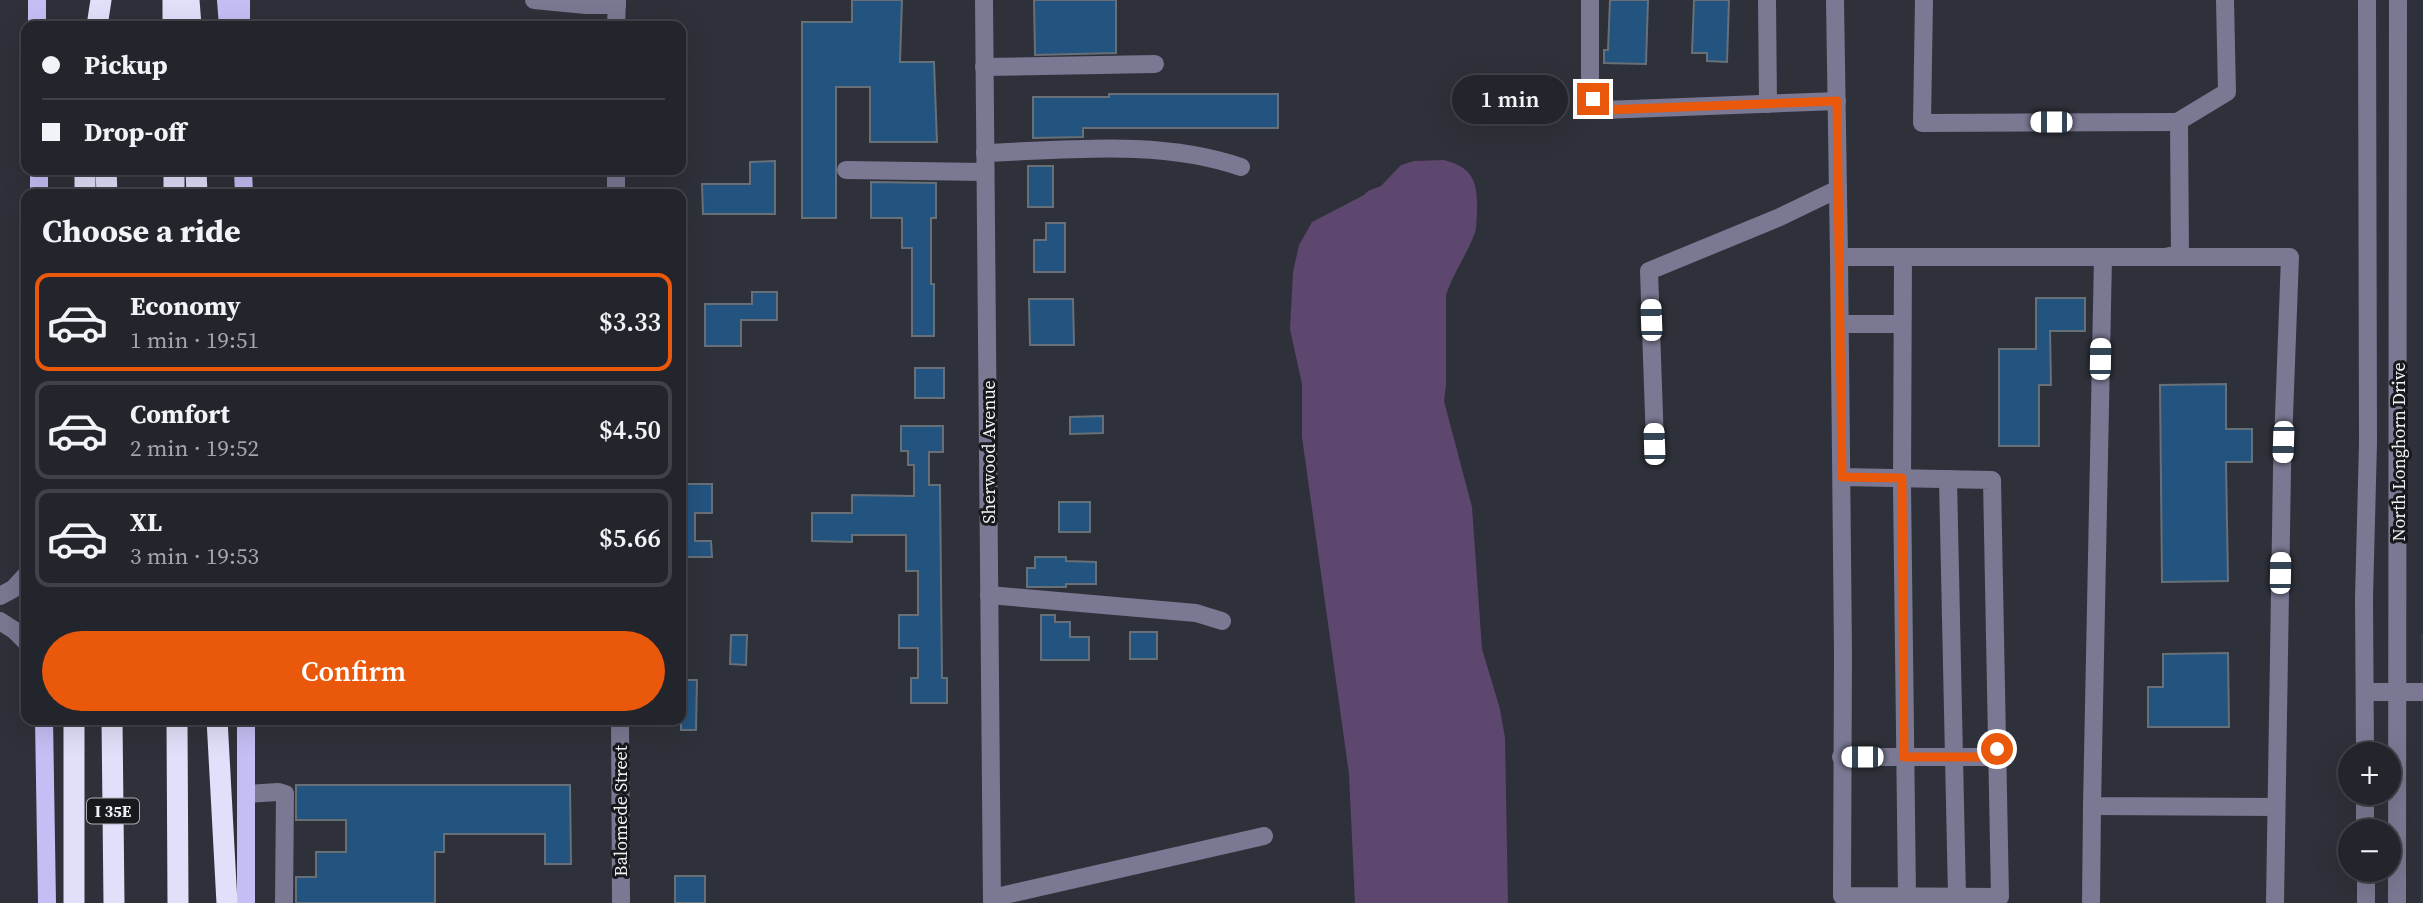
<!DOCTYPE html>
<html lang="en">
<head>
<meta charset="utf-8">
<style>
	:root { --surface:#22252b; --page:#2a2d33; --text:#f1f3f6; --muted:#a2a5a9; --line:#3f4247; --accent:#ea580c }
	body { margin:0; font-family:"Source Serif 4",serif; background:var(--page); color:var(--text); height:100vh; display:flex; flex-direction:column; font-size:26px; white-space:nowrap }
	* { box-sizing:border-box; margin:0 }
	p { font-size:23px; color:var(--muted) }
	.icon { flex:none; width:38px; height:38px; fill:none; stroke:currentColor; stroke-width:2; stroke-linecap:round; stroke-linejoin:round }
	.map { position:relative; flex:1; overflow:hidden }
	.drawer { position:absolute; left:21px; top:189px; width:665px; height:536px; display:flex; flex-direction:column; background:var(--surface); border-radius:14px; box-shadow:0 7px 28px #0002,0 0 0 2px var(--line) }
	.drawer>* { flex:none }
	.guide { position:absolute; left:21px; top:21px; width:665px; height:154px; border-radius:14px; box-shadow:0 7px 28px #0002,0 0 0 2px var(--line); display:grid; align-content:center; height:154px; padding:0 21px; background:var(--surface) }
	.controls { position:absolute; left:2338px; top:742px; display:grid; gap:14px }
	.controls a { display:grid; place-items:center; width:63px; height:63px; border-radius:50%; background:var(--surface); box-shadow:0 7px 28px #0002,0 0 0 2px var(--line); font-size:35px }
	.end { position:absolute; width:32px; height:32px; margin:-16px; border:9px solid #ea580c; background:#fff; box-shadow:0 0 0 4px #fff }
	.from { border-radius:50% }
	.bubble { position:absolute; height:49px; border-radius:24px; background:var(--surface); box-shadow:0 7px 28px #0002,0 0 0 2px var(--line); font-size:23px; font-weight:600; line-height:49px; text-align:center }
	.car { position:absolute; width:21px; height:42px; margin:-21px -10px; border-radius:9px; box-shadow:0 0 5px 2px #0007; background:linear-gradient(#fff 24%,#345 0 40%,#fff 0 76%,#345 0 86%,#fff 0) }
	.guide b { display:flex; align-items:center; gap:24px; height:66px; font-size:26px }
	.guide b+b { border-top:2px solid var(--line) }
	.guide i { width:18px; height:18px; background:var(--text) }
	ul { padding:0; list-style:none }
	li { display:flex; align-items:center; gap:21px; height:98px; margin:0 14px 10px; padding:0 7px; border:4px solid var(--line); border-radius:14px }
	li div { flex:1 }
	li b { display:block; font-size:26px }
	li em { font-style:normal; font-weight:600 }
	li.on { border-color:var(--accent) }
	li>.icon { width:63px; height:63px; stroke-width:1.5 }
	h2 { padding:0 21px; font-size:32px; line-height:84px }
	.action { display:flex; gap:14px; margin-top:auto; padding:14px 21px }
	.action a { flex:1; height:80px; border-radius:42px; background:var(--accent); color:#fff; font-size:28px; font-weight:600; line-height:80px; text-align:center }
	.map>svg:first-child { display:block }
	.built { fill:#363b49 }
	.green { fill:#5d476e }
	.building { fill:#23537f; stroke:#687077; stroke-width:2 }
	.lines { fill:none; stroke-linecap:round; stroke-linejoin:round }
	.minor { stroke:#7a7892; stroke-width:18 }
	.major { stroke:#c4bef4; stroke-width:18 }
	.highway { stroke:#e2dffa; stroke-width:21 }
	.route { stroke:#ea580c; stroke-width:9 }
	.labels { text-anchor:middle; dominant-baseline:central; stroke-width:6; stroke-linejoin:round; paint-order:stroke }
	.shield { fill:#17191c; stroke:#aeb0b5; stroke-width:2 }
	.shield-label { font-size:16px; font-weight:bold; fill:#eff1f6 }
	.street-label { font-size:18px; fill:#eff1f6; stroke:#17191c }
</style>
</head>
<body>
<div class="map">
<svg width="2423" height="903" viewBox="0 0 2423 903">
	<rect width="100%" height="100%" fill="#2e3139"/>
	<rect class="built" x="2421" y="634" width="2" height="269"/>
	<path class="green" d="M1444,160C1475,168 1478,184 1477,214C1476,221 1477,229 1474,235C1466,256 1453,274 1446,295V386L1444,401L1472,507L1482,649L1500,709L1505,738L1508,903H1355L1349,774L1302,437V384L1290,329L1293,272L1299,245L1312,222L1364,195L1368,191L1381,186L1401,165L1414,161Z"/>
	<g class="building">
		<path d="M852,0H902L900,62H934L937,142H870V87H836V218H802V22H852Z"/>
		<path d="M1034,0H1116V53L1035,55Z"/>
		<path d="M1610,0H1648L1646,64L1604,63V50H1608Z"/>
		<path d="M1694,0H1729L1727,62L1707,61V53H1692Z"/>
		<path d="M1109,94H1278V128H1083V137L1033,138V97H1109Z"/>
		<path d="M775,161V214H703L702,184H750V162Z"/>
		<rect x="1028" y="166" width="25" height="41"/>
		<path d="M871,182L936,183V218H931V284H934V336H912V248H902V218H871Z"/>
		<path d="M1046,223H1065V272H1034V240H1046Z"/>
		<path d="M752,292H777V320H741V346H705V304H752Z"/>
		<path d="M2036,298H2085V331H2050L2051,385H2039V446H1999V349H2036Z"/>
		<path d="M1029,299H1073L1074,345H1030Z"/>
		<rect x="915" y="368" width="29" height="30"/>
		<path d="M2226,384V429H2252V462H2226L2228,581L2162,582L2160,385Z"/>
		<path d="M1103,416V433L1070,434V417Z"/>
		<path d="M901,426H943V452H929V485H940L942,678H947V703H911V678H918V648H899V615H918V571H906V535H852V542L812,541V513H852V495L914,496V465H908V451H901Z"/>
		<path d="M681,484H712V513H695V541H711L712,557H681Z"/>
		<rect x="1059" y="502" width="31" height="30"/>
		<path d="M1035,557H1066V561L1096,562V584H1066V587H1027V568H1035Z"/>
		<path d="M1041,615H1055V622H1070V637H1089V660H1041Z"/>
		<rect x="1130" y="632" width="27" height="27"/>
		<path d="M731,635H747L746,665L730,664Z"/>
		<path d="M2228,653L2229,727H2148V687H2163V654Z"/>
		<path d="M681,680H697L696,730H681Z"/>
		<path d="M296,785H570L571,864H545V834H444V852H435V903H296V877H316V852H346V820H296Z"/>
		<rect x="675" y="876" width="30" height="27"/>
	</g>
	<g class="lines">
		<g class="minor">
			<path d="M534,0L586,5H617"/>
			<path d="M984,0L992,903"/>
			<path d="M1590,0V80L1593,99L1604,110L1837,101"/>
			<path d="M1767,0L1768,104"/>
			<path d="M1835,0L1839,257H2113"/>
			<path d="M1924,0L1922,123L2179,122"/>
			<path d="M616,26L617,0"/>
			<path d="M984,67L1155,64"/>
			<path d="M985,153C1068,150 1161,139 1241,167"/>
			<path d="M616,170V194"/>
			<path d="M846,170L985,172"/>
			<path d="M2169,256H2180L2179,121L2227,92L2225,0"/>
			<path d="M1839,257L1843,653L1842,896L2000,897L1992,480L1842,477"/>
			<path d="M1903,257L1902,485L1907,896"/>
			<path d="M1840,324H1902"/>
			<path d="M1655,444L1649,271L1780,217L1838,189"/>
			<path d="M1948,479L1957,896"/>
			<path d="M989,595L1196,613L1222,621"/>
			<path d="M0,596L13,589L26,575"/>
			<path d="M0,621L14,630L26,642"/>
			<path d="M2365,692H2423"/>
			<path d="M620,719L621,903"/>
			<path d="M2365,754L2364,598L2368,443L2367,0"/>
			<path d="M1841,757H1997"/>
			<path d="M2365,793V831"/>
			<path d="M246,794L278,792L285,794L284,903"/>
			<path d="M2366,870V903"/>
			<path d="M992,898L1264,836"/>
			<path d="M2091,903L2092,806"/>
			<path d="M2275,903L2282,469L2290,257H2103L2092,806L2276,807"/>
			<path d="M2397,903L2398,0"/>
		</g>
		<g class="major">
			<path d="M37,0V26"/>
			<path d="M226,0L228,26"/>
			<path d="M241,0V26"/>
			<path d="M39,170V194"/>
			<path d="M243,170L244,194"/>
			<path d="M44,719L47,903"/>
			<path d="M246,903V719"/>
		</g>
		<g class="highway">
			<path d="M173,0V26"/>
			<path d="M189,0L191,26"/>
			<path d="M97,26L101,0"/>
			<path d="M85,170V194"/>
			<path d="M106,170L107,194"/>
			<path d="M174,170V194"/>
			<path d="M196,170L197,194"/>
			<path d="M74,719V903"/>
			<path d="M112,719L114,903"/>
			<path d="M177,719L178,903"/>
			<path d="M217,719L227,903"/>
		</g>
	</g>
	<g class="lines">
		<path class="route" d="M1593,99L1604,110L1837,101L1842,477L1902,478L1904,757H1997V749"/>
	</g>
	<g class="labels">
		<rect class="shield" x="87" y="798.5" width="52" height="25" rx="5"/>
		<g class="shield-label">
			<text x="113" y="811">I 35E</text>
		</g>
		<g class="street-label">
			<text transform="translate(988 452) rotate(-90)">Sherwood Avenue</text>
			<text transform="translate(2398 452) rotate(-90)">North Longhorn Drive</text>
			<text transform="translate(620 811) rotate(-90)">Balomede Street</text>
		</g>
	</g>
</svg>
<div class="controls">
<a>+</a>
<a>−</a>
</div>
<i class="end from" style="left:1997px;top:749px"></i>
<i class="end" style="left:1593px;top:99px"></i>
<div class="bubble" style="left:1452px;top:75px;width:116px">1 min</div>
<i class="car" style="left:2051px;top:122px;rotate:270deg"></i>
<i class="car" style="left:1651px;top:320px;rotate:358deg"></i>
<i class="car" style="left:2100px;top:359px;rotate:1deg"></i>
<i class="car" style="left:2283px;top:442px;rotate:182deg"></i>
<i class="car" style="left:1654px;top:444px;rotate:358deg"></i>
<i class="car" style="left:2280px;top:573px;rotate:1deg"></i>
<i class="car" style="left:1862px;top:757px;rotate:270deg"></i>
<div class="guide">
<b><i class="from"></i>Pickup</b>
<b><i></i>Drop-off</b>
</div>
<section class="drawer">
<h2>Choose a ride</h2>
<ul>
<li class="on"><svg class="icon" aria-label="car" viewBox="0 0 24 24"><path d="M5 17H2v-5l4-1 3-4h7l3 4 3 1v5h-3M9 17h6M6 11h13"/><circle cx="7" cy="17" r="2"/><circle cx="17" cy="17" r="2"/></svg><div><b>Economy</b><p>1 min · 19:51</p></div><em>$3.33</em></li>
<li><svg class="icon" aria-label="car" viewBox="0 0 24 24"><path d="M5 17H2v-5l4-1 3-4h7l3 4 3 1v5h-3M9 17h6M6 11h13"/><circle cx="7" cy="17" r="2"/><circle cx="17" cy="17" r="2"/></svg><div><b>Comfort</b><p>2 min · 19:52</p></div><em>$4.50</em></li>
<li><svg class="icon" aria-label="car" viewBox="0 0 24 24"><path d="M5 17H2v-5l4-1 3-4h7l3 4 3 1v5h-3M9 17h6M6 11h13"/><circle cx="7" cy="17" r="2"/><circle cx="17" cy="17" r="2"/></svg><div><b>XL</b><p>3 min · 19:53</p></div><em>$5.66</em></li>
</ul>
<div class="action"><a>Confirm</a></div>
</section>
</div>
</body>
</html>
